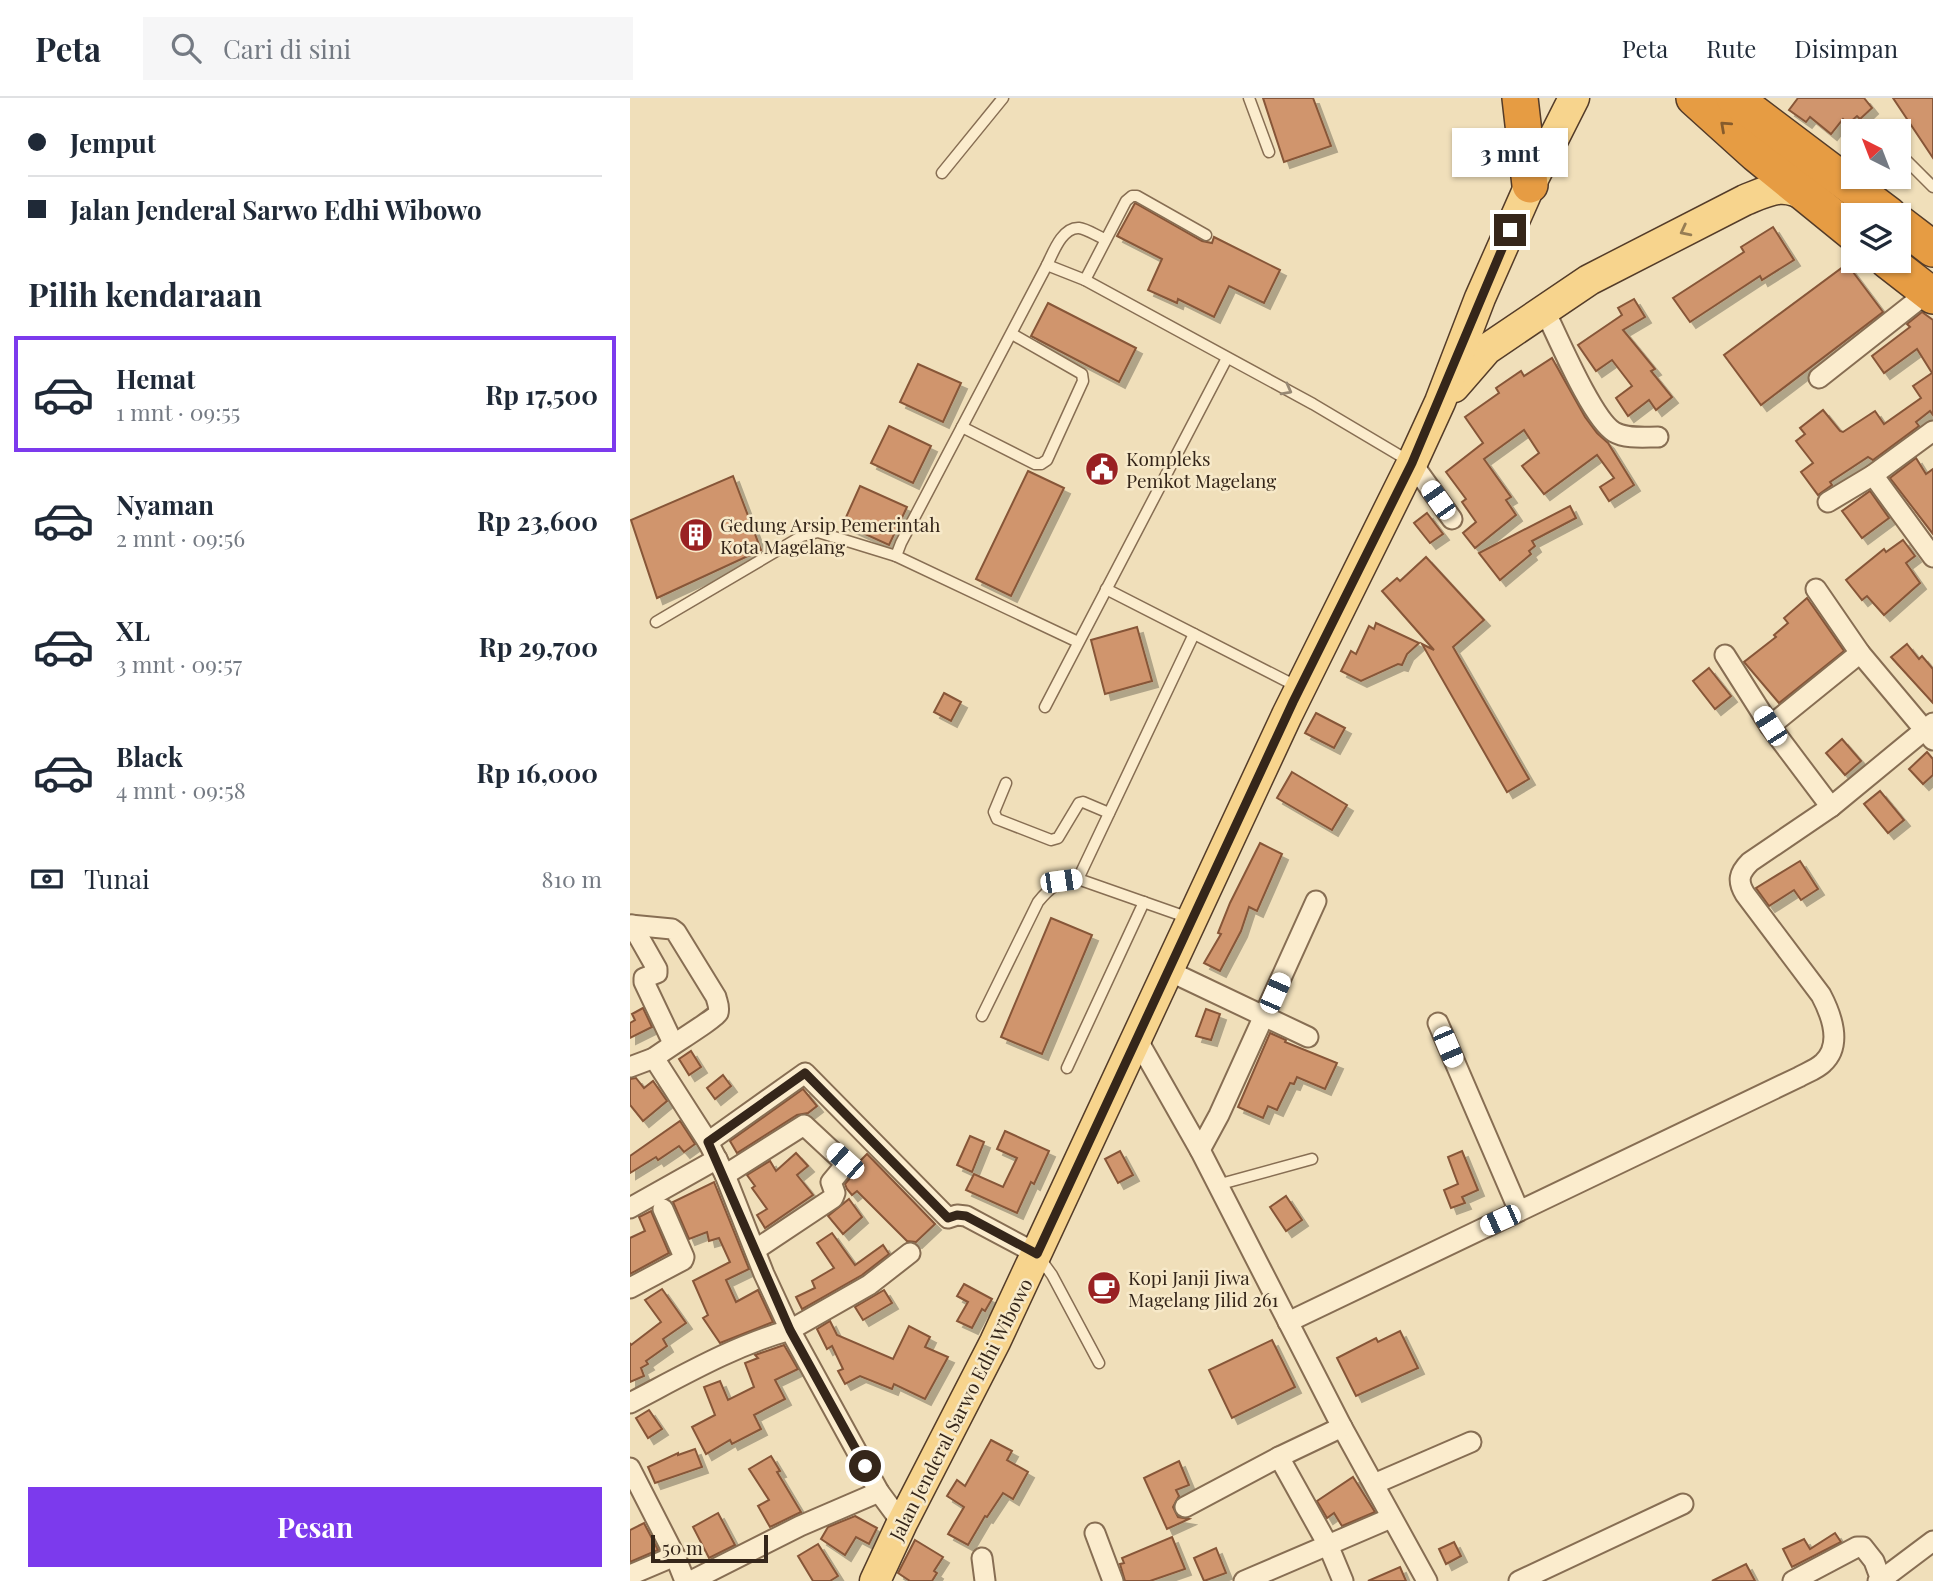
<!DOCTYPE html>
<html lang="id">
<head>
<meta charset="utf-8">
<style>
	:root { --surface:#fff; --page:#f6f6f7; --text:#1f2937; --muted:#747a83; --line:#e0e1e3; --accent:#7c3aed }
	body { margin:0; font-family:"Playfair Display",serif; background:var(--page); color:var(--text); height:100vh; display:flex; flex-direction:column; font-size:26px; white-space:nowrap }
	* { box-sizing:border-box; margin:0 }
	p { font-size:23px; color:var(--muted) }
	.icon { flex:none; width:38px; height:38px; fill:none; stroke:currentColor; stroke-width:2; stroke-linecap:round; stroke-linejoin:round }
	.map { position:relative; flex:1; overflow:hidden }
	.details { display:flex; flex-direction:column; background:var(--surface); width:630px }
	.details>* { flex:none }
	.guide { display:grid; align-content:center; height:154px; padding:0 28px; background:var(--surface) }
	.needle { width:46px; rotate:318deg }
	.controls { position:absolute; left:1211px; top:21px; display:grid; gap:14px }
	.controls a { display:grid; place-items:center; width:70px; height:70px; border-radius:0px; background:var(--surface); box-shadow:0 2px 5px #0004; font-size:35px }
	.scale { position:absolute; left:21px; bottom:18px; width:117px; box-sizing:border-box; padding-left:7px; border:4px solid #35261a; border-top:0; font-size:19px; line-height:24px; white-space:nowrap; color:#35261a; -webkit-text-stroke:5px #f7e9c9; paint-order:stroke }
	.end { position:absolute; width:32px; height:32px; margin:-16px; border:9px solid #35261a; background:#fff; box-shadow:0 0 0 4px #fff }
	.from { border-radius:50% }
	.bubble { position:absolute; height:49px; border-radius:0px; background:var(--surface); box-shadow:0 2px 5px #0004; font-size:23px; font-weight:700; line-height:49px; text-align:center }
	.car { position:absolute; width:21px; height:42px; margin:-21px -10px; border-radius:9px; box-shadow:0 0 5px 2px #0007; background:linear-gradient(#fff 24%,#345 0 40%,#fff 0 76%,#345 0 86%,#fff 0) }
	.guide b { display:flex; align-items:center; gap:24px; height:66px; font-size:26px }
	.guide b+b { border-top:2px solid var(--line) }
	.guide i { width:18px; height:18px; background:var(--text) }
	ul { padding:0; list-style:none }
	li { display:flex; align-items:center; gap:21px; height:116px; margin:0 14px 10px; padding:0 14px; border:4px solid transparent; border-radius:0px }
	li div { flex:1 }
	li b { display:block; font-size:26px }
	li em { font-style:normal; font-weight:700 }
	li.on { border-color:var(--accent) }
	li>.icon { width:63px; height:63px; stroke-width:1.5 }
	h2 { padding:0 28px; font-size:32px; line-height:84px }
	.pay { display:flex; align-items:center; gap:18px; height:77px; padding:0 28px; font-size:26px }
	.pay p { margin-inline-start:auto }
	.button { display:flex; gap:14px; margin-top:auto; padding:14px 28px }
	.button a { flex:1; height:80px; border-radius:0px; background:var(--accent); color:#fff; font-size:28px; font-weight:700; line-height:80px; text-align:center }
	header { display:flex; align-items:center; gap:42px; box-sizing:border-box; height:98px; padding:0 35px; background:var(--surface); border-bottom:2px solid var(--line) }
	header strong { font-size:33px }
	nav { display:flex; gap:38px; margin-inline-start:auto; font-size:24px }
	.search { width:490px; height:63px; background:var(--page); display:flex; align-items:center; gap:18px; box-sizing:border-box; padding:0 24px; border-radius:0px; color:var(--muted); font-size:26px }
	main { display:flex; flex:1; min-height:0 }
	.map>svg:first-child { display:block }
	.building { fill:#d0956d; stroke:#875638; stroke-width:2; filter:url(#shadow) }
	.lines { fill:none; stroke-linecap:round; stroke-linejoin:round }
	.lane-casing { stroke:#876e53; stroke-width:13 }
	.street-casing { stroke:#876e53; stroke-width:23 }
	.primary-casing { stroke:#543c29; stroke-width:33 }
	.highway-casing { stroke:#543c29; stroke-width:38 }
	.lane { stroke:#fbeccd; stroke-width:10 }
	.street { stroke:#fbeccd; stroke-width:19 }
	.primary { stroke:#f7d48d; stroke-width:30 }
	.highway { stroke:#e69c43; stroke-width:35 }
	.oneway { stroke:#855b2c }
	.oneway2 { stroke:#967d54 }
	.oneway3 { stroke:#988974 }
	.route { stroke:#35261a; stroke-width:9 }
	.labels { text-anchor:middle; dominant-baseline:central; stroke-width:5; stroke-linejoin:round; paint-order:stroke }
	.poi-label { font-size:19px; fill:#35261a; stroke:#f7e9c9; text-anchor:start }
	.street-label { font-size:19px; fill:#35261a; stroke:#f7e9c9 }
</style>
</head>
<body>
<header>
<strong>Peta</strong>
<div class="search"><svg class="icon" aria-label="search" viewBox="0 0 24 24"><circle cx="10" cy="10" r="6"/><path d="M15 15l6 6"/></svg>Cari di sini</div>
<nav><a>Peta</a><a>Rute</a><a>Disimpan</a></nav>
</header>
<main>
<section class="details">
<div class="guide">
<b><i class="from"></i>Jemput</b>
<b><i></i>Jalan Jenderal Sarwo Edhi Wibowo</b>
</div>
<h2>Pilih kendaraan</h2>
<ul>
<li class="on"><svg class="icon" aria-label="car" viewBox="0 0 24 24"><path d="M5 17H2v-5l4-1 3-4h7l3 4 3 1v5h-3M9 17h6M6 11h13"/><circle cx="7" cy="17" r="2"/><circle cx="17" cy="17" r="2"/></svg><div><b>Hemat</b><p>1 mnt · 09:55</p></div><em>Rp 17,500</em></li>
<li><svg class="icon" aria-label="car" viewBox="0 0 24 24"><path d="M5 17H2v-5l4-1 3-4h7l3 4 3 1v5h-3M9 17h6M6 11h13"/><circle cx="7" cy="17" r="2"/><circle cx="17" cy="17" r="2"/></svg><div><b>Nyaman</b><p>2 mnt · 09:56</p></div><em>Rp 23,600</em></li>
<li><svg class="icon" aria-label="car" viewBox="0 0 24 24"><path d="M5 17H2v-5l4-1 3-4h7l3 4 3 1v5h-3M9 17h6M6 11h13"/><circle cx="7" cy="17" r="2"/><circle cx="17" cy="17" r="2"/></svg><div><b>XL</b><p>3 mnt · 09:57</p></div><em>Rp 29,700</em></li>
<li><svg class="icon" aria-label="car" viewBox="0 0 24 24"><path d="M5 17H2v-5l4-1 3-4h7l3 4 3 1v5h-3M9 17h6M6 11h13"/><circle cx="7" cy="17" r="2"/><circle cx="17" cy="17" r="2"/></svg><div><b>Black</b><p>4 mnt · 09:58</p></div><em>Rp 16,000</em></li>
</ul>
<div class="pay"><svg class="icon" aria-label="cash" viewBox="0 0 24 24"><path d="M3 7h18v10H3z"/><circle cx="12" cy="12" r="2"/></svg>Tunai<p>810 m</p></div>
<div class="button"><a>Pesan</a></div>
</section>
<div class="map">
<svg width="1303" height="1483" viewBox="0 0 1303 1483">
	<defs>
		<filter id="shadow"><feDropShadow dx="6" dy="6" stdDeviation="0" flood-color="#0004"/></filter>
	</defs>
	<rect width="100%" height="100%" fill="#f0dfba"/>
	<g class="building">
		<path d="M633,0H683L701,48L654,64Z"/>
		<path d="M1168,0H1234L1242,10L1230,21L1227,18L1218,26L1213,21L1201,36L1180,19L1176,24L1159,12Z"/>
		<path d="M1263,0H1303V60Z"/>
		<path d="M505,105L572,143L582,145L584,139L650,172L634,205L599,188L584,219L548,201L547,205L518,192L532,161L487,138Z"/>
		<path d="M1143,129L1164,162L1132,182L1130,178L1060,224L1043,200L1114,154L1111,149Z"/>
		<path d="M1217,166L1253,214L1131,307L1094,257Z"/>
		<path d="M1004,201L1015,219L993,232L1025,271L1021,273L1042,299L1026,312L1019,302L998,318L986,300L1002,288L982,262L966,273L948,247L992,217L988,210Z"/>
		<path d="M418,205L506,250L489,284L401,238Z"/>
		<path d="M1292,214L1303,222V317L1300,313L1286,324L1289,328L1243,362L1238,359L1200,384L1202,387L1188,397L1171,374L1183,365L1166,343L1175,336L1170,330L1193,312L1210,333L1213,334L1245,313L1254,326L1291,300L1283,288L1302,275L1287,251L1254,275L1242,258L1280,229L1277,226Z"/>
		<path d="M922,260L955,319L967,335L978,345L1004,387L979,403L970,389L984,380L967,357L914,396L892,368L909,355L894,332L854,361L881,399L876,402L886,417L845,450L833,435L846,424L832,404L836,401L816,374L853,345L835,319L869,295L866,290L891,273L894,278Z"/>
		<path d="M288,266L331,285L313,324L270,304Z"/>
		<path d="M259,328L301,348L283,385L241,365Z"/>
		<path d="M1286,360L1296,376L1303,371V436L1260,380Z"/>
		<path d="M398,373L434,390L381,498L346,481Z"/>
		<path d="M103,378L131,452L27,500L1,422Z"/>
		<path d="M230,388L277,409L259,447L213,426Z"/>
		<path d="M1240,393L1259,420L1232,440L1212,413Z"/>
		<path d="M940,408L946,420L902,443L905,448L899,453L901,456L870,482L849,455Z"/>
		<path d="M797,415L813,436L800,445L784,425Z"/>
		<path d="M1273,442L1285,458L1276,465L1290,485L1254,517L1237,498L1232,502L1216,482L1254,451L1256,454Z"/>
		<path d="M796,459L854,522L823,549L899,681L877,694L792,546L804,552L752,493L767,480L770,483Z"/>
		<path d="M1177,500L1214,553L1149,605L1114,564L1146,539L1144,537L1158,525L1154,520Z"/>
		<path d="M746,525L789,545L777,556L772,567L768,566L731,583L711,573L721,553L726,556L739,528L744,531Z"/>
		<path d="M507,529L522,583L475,596L461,542Z"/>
		<path d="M1277,546L1289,561L1292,558L1303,571V605L1261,559Z"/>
		<path d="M1079,570L1101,598L1085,611L1063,583Z"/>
		<path d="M314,595L331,604L321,623L304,614Z"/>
		<path d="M686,615L715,630L704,650L675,635Z"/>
		<path d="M1212,641L1231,663L1215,677L1196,655Z"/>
		<path d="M1297,654L1303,661V677L1293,686L1279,671Z"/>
		<path d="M662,674L717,707L702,732L647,700Z"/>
		<path d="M1250,693L1274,722L1258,735L1234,706Z"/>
		<path d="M630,745L652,756L627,813L619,809L611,833L590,873L574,865L591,836L588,835L600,805Z"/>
		<path d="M1170,763L1188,791L1171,802L1164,792L1139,808L1126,790Z"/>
		<path d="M421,820L462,837L412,956L371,939Z"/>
		<path d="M13,910L22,929L0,940V925L5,922L2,916Z"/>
		<path d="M576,911L590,916L581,942L566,938Z"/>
		<path d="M640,935L656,942L655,944L707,965L695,991L667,979L664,986L660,985L647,1012L638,1008L633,1020L608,1009Z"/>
		<path d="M61,953L71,969L59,977L49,961Z"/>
		<path d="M93,977L101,988L85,1001L77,990Z"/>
		<path d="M6,980L14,990L23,983L37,1003L13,1023L0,1007V981Z"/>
		<path d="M173,991L187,1008L178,1015L167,1017L107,1055L100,1043Z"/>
		<path d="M50,1023L65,1046L54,1054L49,1048L28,1062L26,1059L0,1075V1058Z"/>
		<path d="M375,1033L419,1053L404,1086L401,1084L387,1115L336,1092L344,1076L373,1089L387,1060L367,1051Z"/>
		<path d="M340,1038L354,1044L342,1074L327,1067Z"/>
		<path d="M490,1053L503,1077L488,1085L475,1061Z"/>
		<path d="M832,1053L848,1092L832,1099L835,1105L821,1110L814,1092L828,1086L818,1059Z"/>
		<path d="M166,1055L178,1068L167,1077L183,1097L135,1130L127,1117L137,1111L122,1090L125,1088L117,1077L140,1063L146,1073Z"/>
		<path d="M237,1056L305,1126L286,1144L277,1143L227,1093L222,1097L217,1091L215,1086L226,1073L228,1065Z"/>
		<path d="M84,1084L119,1171L96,1182L106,1204L128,1192L143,1224L90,1245L73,1220L78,1217L63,1183L100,1164L89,1140L79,1143L77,1134L59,1141L43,1104Z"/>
		<path d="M656,1098L672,1122L656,1133L640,1109Z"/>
		<path d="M219,1101L232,1119L213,1136L198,1118Z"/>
		<path d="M21,1113L39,1155L0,1176V1140L15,1133L9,1119Z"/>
		<path d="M202,1135L225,1167L253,1147L259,1156L232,1177L172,1211L166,1199L185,1190L182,1183L204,1170L187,1145Z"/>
		<path d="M334,1186L362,1201L355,1213L352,1211L342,1230L327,1223L338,1204L327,1198Z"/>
		<path d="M32,1191L56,1225L33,1241L37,1248L16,1263L18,1266L11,1270L14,1278L0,1284V1245L1,1247L31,1224L15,1202Z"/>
		<path d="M254,1192L262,1205L233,1222L225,1209Z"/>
		<path d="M200,1223L207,1237L263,1261L279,1228L300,1239L295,1249L318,1259L295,1301L264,1286L262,1291L230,1278L215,1286L208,1273L213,1271L202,1248L197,1251L187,1231Z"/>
		<path d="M770,1233L788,1270L726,1298L707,1260L746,1240L748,1244Z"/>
		<path d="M642,1242L665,1289L602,1320L579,1272Z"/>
		<path d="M154,1247L168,1271L145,1282L155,1301L124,1317L131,1331L102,1346L100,1342L76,1356L62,1329L85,1317L74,1289L90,1283L98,1302L124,1289L115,1265L128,1260L125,1257Z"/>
		<path d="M19,1312L32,1331L18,1340L6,1320Z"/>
		<path d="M361,1342L382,1353L377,1362L398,1374L383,1401L373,1395L357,1419L355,1418L338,1447L318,1436L334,1409L317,1398L327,1382L335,1388Z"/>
		<path d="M65,1351L72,1369L25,1385L18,1369L48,1355V1357Z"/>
		<path d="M141,1358L150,1373L147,1374L171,1414L140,1429L128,1408L139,1402L119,1371Z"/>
		<path d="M549,1363L559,1387L546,1392L549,1398L543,1409L548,1419L559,1421L537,1431L514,1380Z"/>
		<path d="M723,1379L745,1414L712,1428L704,1415L697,1420L687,1403Z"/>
		<path d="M88,1415L105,1447L79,1460L63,1429Z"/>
		<path d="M225,1418L247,1430L239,1446L226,1439L215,1457L191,1441L198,1429Z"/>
		<path d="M14,1425L28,1452L0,1464V1432Z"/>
		<path d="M1205,1435L1211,1444L1162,1469L1153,1451L1174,1441L1180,1451Z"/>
		<path d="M542,1439L555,1471L520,1483H495L490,1466L494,1465L492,1460Z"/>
		<path d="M285,1442L313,1459L304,1473L307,1475L302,1483H280L268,1475Z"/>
		<path d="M824,1444L831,1458L816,1466L809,1451Z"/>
		<path d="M188,1446L208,1478L200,1483H183L168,1458Z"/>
		<path d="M586,1450L596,1475L574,1483L564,1460Z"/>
		<path d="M1116,1466L1125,1483H1082Z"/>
		<path d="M770,1469L776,1483H738Z"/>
	</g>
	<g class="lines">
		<g class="lane-casing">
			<g id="lane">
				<path d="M619,0L639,54"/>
				<path d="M1269,55L1303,89"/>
				<path d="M312,75L373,0"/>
				<path d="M417,167C423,155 432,129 449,130C457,131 467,138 475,141"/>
				<path d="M455,182L496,103L502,98H507L576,137"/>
				<path d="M332,329L405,366H411L417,362L453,283L452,276L382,236"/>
				<path d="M476,491L666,588"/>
				<path d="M26,524L172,438L188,434L266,458"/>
				<path d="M448,544L266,458L271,445L417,167L455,182L683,306L779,363"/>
				<path d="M415,609L597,260"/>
				<path d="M376,685L364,714L367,721L421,742L428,740L449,705L453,704L479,715"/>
				<path d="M559,820L448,781L564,536"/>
				<path d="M352,918L408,804C420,789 429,783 448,781"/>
				<path d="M437,970L514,804"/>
				<path d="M587,1087L682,1061"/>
				<path d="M409,1159L422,1177L469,1265"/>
			</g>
		</g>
		<g class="street-casing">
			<g id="street">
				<path d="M914,211C927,237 962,321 984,334C996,341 1014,339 1028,339"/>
				<path d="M1189,280L1298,194"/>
				<path d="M782,365L822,421"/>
				<path d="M1243,377L1303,459"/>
				<path d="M1198,404L1243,377L1303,333"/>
				<path d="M1186,491L1230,555L1303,642"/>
				<path d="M1095,557L1140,628L1201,709"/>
				<path d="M1140,628L1230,555"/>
				<path d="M0,827L42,831L46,834L86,899C87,904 90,909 88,915C86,920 34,952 24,960"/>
				<path d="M2,827L27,871V875L14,880V884L43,945"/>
				<path d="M539,873L678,939"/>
				<path d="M808,925L889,1113"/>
				<path d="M507,941L570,1052L712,1329L797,1483"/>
				<path d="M0,969L24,960L78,1044L95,1077L134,1176L160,1232L239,1187L280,1155"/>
				<path d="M78,1044L175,975L318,1120L327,1117L336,1118L407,1156"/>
				<path d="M570,1052L589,1017L686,803"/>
				<path d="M95,1077L174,1027L216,1066L201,1084L205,1095L203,1100L125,1152"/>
				<path d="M0,1110L87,1061"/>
				<path d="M0,1190L53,1162L54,1159L33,1111"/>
				<path d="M658,1224L1169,979C1176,975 1187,971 1193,965C1213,947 1201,916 1191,897L1115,796C1107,783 1109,775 1120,764L1201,709L1303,625"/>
				<path d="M0,1305C52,1278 103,1248 160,1232L249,1394L272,1425"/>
				<path d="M649,1359L698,1447L713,1483"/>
				<path d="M0,1370L45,1458L55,1483"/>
				<path d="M744,1386L841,1344"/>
				<path d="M555,1409L649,1359L712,1329"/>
				<path d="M465,1435L483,1483"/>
				<path d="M352,1460L355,1483"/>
				<path d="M0,1477L45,1458"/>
				<path d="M1251,1482L1303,1443"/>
				<path d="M61,1483L170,1428L249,1394"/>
				<path d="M614,1483L761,1420"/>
				<path d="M889,1483L1053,1406"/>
				<path d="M1163,1483L1227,1449H1233L1244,1463L1251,1482L1248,1483"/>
			</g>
		</g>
		<g class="primary-casing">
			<g id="primary">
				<path d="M824,289L857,251L959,182L1115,102C1140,92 1153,84 1178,99"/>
				<path d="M245,1483L272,1425L365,1244L657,617L782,365L810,304L850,200L900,87L944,0"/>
			</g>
		</g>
		<g class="highway-casing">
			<g id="highway">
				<path d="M890,0L900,87"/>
				<path d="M1064,0L1126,56L1223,135"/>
				<path d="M1104,0L1259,117"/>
				<path d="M1269,125L1303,151"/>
				<path d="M1258,163L1303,198"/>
			</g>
		</g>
		<use href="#lane" class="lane"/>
		<use href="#street" class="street"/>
		<use href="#primary" class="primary"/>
		<use href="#highway" class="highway"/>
	</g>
	<defs><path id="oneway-chevron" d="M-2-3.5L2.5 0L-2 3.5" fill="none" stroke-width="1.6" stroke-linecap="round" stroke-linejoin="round" transform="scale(1.75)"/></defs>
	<use class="oneway" href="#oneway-chevron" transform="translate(1095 28) rotate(-138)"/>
	<use class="oneway2" href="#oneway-chevron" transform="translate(1055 133) rotate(153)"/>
	<use class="oneway3" href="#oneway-chevron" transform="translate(657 292) rotate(28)"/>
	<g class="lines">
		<path class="route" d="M235,1368L160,1232L78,1044L175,975L318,1120L327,1117L336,1118L407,1156L663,604L782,365L880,132"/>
	</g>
	<defs>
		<g id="civic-disc" transform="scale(1.75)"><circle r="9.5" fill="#992123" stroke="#f7e9c9"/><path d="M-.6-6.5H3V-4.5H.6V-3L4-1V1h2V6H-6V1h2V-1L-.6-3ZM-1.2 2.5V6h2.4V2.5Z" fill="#fff"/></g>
		<g id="building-disc" transform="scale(1.75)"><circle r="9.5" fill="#992123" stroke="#f7e9c9"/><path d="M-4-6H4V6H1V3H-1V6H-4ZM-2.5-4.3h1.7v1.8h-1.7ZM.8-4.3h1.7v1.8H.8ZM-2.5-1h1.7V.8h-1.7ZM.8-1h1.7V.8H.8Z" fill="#fff"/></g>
		<g id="cafe-disc" transform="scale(1.75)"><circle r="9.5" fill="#992123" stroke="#f7e9c9"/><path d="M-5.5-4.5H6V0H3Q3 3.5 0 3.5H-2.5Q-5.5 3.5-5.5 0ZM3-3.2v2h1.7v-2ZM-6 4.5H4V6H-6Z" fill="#fff"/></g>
	</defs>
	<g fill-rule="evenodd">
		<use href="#civic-disc" x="472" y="371"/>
		<use href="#building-disc" x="66" y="437"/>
		<use href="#cafe-disc" x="474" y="1190"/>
	</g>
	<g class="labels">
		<g class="poi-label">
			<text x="496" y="360">Kompleks<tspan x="496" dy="22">Pemkot Magelang</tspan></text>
			<text x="90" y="426">Gedung Arsip Pemerintah<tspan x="90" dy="22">Kota Magelang</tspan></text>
			<text x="498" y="1179">Kopi Janji Jiwa<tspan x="498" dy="22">Magelang Jilid 261</tspan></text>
		</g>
		<g class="street-label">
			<text transform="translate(330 1311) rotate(-63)">Jalan Jenderal Sarwo Edhi Wibowo</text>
		</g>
	</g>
</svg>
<div class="controls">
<a><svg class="needle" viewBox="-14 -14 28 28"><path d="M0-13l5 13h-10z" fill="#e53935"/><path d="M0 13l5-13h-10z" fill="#747a83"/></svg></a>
<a><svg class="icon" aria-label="layers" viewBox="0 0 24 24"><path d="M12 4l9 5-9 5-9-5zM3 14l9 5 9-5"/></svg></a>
</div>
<div class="scale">50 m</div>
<i class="end from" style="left:235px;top:1368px"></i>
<i class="end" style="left:880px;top:132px"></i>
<div class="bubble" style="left:822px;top:30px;width:116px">3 mnt</div>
<i class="car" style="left:808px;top:402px;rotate:325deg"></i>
<i class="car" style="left:1140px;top:628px;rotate:327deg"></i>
<i class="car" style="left:431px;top:783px;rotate:82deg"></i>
<i class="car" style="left:645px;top:895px;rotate:24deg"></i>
<i class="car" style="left:818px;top:949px;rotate:157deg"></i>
<i class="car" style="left:215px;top:1063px;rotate:312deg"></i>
<i class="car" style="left:870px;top:1122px;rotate:246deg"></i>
</div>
</main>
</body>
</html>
